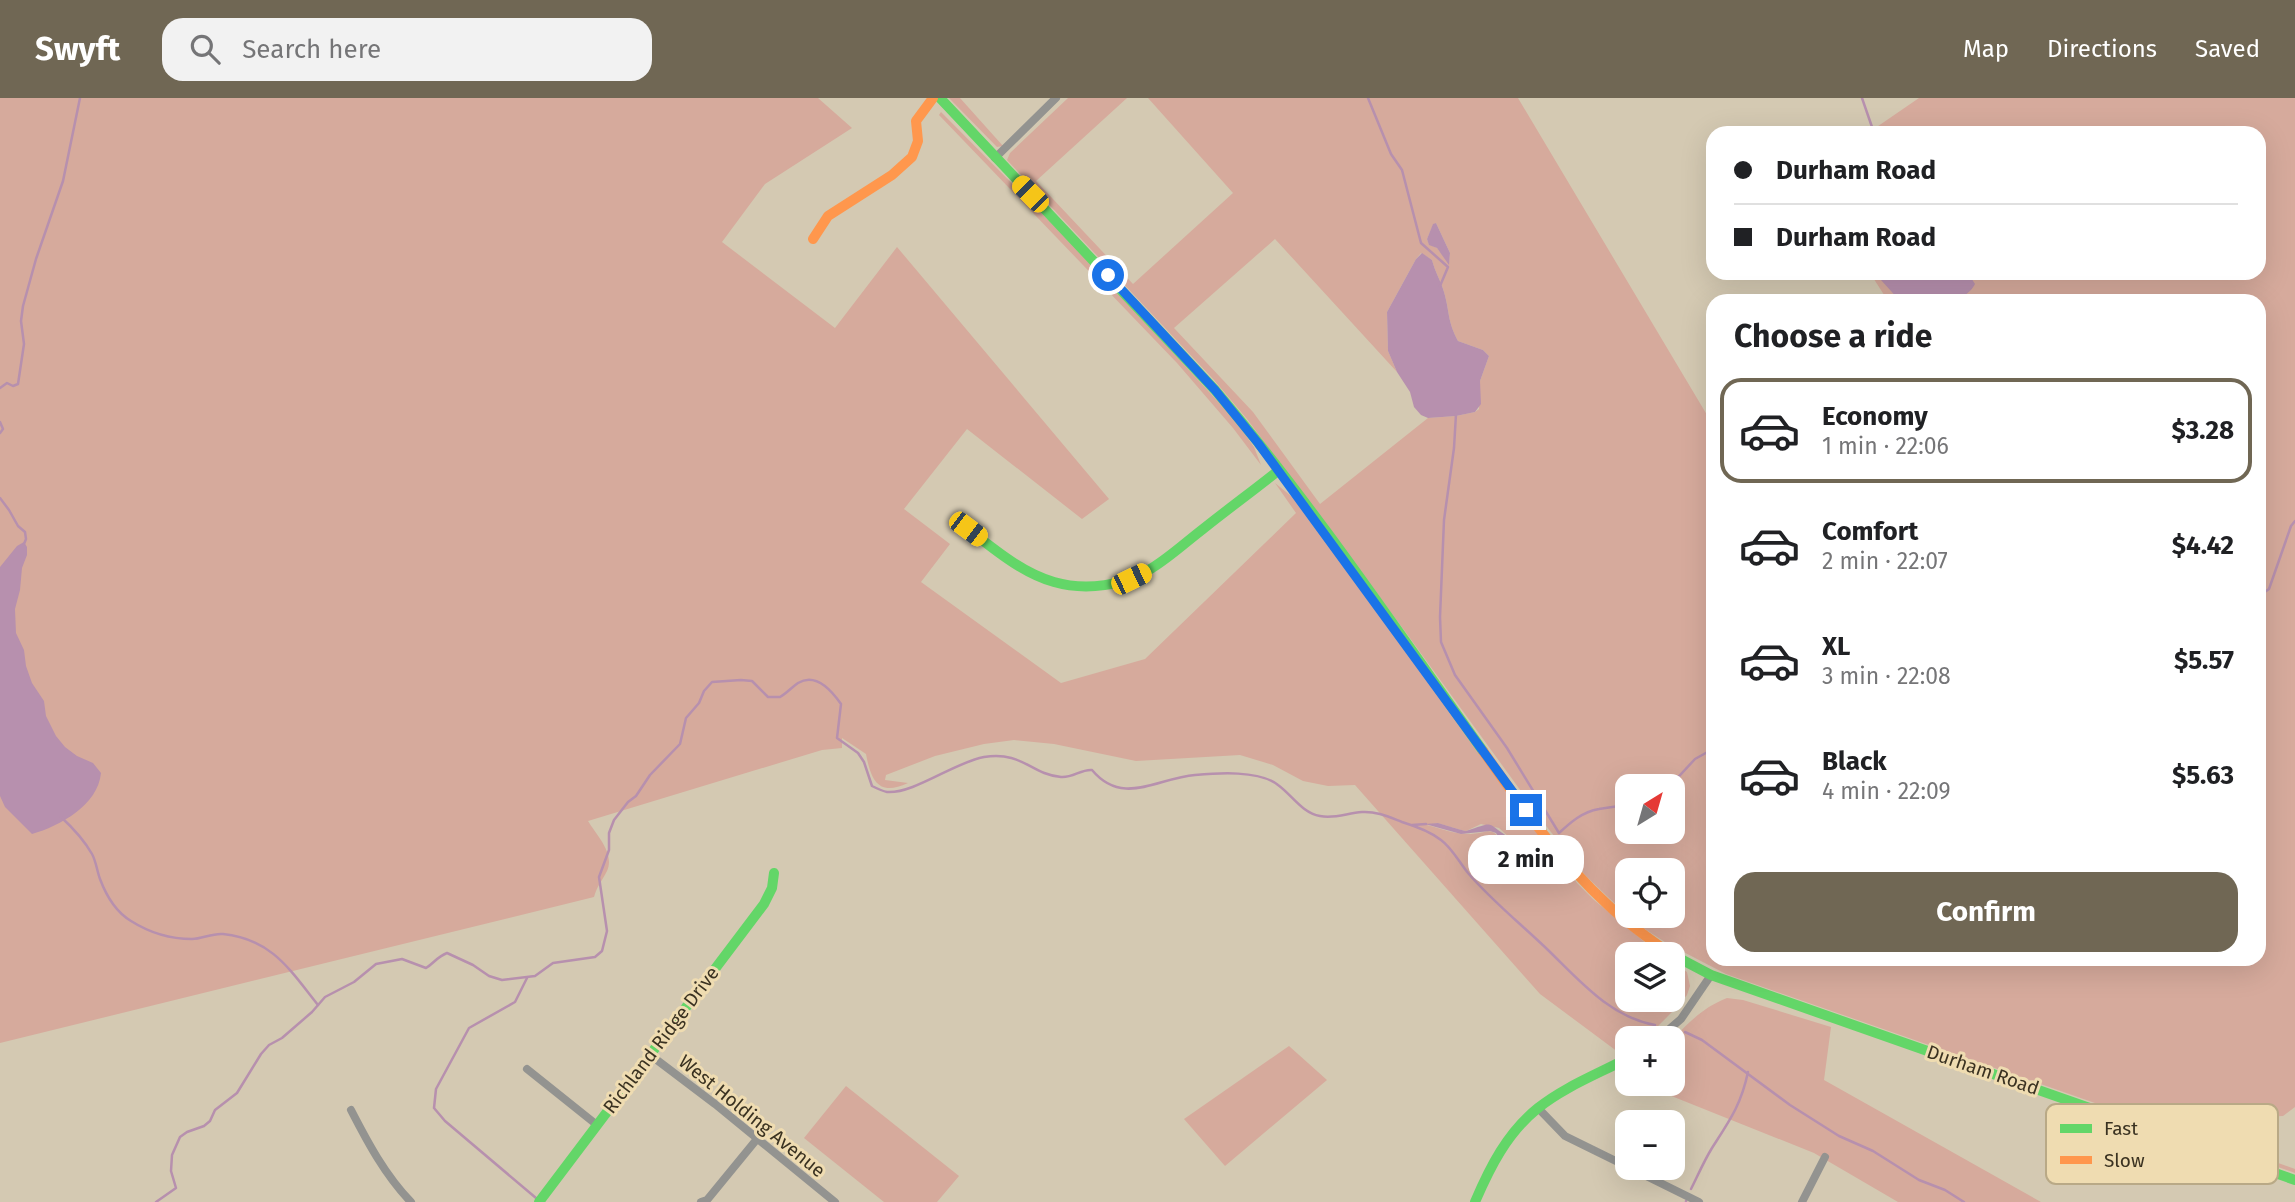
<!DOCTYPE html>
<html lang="en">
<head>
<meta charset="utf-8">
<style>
	:root { --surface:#fff; --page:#f2f2f2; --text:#202124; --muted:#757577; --line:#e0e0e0; --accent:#706754 }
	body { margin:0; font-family:"Fira Sans",sans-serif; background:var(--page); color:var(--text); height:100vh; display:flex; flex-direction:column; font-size:26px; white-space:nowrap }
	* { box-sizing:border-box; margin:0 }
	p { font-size:23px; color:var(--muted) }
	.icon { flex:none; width:38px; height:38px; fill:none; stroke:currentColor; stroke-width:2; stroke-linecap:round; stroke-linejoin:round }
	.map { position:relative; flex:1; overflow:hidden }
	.drawer { position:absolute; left:1706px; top:196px; width:560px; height:672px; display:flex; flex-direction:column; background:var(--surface); border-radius:21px; box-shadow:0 7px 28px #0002 }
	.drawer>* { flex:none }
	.banner { position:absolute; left:1706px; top:28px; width:560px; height:154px; border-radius:21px; box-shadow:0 7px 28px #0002; display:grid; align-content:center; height:154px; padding:0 28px; background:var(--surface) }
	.needle { width:46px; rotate:37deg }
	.buttons { position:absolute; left:1615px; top:676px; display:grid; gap:14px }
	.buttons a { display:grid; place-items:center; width:70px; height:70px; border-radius:14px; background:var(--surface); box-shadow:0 7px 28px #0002; font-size:35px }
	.end { position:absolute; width:32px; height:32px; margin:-16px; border:9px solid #1a73e8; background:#fff; box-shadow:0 0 0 4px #fff }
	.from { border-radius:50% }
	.bubble { position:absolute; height:49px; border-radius:21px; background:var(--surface); box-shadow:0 7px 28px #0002; font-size:23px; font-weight:700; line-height:49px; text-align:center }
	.car { position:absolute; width:21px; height:42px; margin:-21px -10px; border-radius:9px; box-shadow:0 0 5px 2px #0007; background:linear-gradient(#f5c518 24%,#345 0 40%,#f5c518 0 76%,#345 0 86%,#f5c518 0) }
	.banner b { display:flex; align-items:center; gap:24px; height:66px; font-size:26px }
	.banner b+b { border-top:2px solid var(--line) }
	.banner i { width:18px; height:18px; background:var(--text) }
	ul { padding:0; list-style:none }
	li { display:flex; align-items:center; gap:21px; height:105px; margin:0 14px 10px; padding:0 14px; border:4px solid transparent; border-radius:21px }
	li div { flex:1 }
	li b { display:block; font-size:26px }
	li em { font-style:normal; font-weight:700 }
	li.on { border-color:var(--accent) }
	li>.icon { width:63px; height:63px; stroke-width:1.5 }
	h2 { padding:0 28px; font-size:32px; line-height:84px }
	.cta { display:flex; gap:14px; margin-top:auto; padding:14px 28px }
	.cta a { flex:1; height:80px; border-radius:21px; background:var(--accent); color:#fff; font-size:28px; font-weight:700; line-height:80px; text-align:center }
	header { display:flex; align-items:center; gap:42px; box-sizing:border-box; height:98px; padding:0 35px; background:var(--accent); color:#fff }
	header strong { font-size:33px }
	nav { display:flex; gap:38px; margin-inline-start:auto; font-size:24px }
	.search { width:490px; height:63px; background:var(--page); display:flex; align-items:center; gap:18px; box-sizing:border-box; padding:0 24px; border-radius:21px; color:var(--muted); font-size:26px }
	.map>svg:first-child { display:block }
	.green { fill:#d6aa9c; fill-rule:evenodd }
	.water { fill:#b790ae }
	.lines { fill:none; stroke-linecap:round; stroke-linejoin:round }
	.stream { stroke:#b790ae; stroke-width:2.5 }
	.street { stroke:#939390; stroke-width:8 }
	.fast { stroke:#63d668; stroke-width:10 }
	.slow { stroke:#ff974d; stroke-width:10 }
	.route { stroke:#1a73e8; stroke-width:9 }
	.labels { text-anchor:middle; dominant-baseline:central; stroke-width:6; stroke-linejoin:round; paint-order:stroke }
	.street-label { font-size:19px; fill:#3a3221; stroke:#efdcb1 }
	.key { fill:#efdcb1; stroke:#b9a986; stroke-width:2 }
	.key-label { font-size:19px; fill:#3a3221 }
</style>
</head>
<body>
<header>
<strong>Swyft</strong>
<div class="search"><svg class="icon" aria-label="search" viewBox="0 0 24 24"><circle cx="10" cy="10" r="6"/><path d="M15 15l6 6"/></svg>Search here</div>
<nav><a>Map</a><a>Directions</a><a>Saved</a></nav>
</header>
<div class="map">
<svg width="2295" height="1104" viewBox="0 0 2295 1104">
	<rect width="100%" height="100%" fill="#d4c9b2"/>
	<g class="green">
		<path d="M0,0H818L852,30L765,86L722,144L835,230L897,149L1109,401L1082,421L967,331L904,411L950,446L921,484L1061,585L1145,561L1296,415L1275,385L1296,402L1577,785L1594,802L1659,856H1628V901H1673V865L1687,874L1690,888L1687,897L1674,912L1654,932L1643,940H1628L1627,949L1618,954L1540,896L1355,687L1328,688L1303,683L1273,667L1240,657L1136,663L1054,646L1014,642L984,646L935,658L886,677L885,682L908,685C878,699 871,682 866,656L842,640V650L822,652L588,723C597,738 615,755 607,773C602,783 597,788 594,799L0,945ZM1438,725C1440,726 1461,732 1466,733L1481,726L1499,730L1510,740H1532L1506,750C1490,724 1491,736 1467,736C1454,736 1440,730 1427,727Z"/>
		<path d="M949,0H960L1003,48L997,49Z"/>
		<path d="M1068,0H1127L1036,83L1133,186L1233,95L1148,0H1518L1713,327V861H2259V203H1888L1870,175H2259V35H1868L1919,0H2295V1009L2283,1018L2236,1020L2211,1041L2295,1071V1075L1726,876L1668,846L1634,824L1586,778L1547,729L1404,532L1247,321L1214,282L1007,62L1010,55ZM1436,125L1450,155L1449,165L1437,150L1429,146L1427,141L1433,127ZM1275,141L1397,274L1388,253L1387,214L1416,161L1421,155L1432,162C1435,174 1441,183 1444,194C1450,215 1447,222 1458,243L1483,252L1489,258L1480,283L1479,311L1475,314L1456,318L1428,320L1320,406L1253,314L1174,230ZM1628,688H1673V733H1628ZM1628,772H1673V817H1628Z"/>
		<path d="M941,14L1084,158L1236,323L1254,349L1261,367L1233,330L1177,265L939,17Z"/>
		<path d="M1727,900L1743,902L1831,929L1824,982L2041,1104H1898L1814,1055L1639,985H1673V941C1690,923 1704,909 1727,900Z"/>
		<path d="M1289,948L1327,982L1225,1068L1184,1021Z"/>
		<path d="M846,988L959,1078L937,1104H884L804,1040Z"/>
	</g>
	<g class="water">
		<path d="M1436,125L1450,155L1449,167L1437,150L1429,147L1427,141L1433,126Z"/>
		<path d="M1422,155L1432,162C1435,174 1441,183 1444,194C1450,215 1447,222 1458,243L1483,252L1489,258L1480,283L1481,306L1475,314L1456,318L1428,320L1421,317L1414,309L1410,294L1397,274L1388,253L1387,214L1416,161Z"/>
		<path d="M1872,175H1968L1975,186C1962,211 1923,203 1900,203L1881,182Z"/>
		<path d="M24,444L27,449V457L22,470L20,492L15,511L16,535L24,552L26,568L32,585L44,603L46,618L56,638L65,649L77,658L93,665L101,675C98,707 60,728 32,736L5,709L0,698V469L17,448Z"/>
		<path d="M1438,725C1441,726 1461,732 1466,733C1497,723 1484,724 1510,740H1532L1535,738L1546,752L1524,754L1512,752L1506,750L1496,735L1490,733L1461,736L1425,726Z"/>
	</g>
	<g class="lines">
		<g class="stream">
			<path d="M1368,0L1391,56L1402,72L1421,145L1448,169L1440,188"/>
			<path d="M1862,0L1872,29L1880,35"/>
			<path d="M0,290L7,285L13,288L18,286L24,246L21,223L23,208L36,161L63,83L80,0"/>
			<path d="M1456,316L1454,350L1444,422L1440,519L1441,544L1455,577L1507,650L1559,735C1571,724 1582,714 1599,711C1609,709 1618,709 1628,706"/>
			<path d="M0,324L3,331L0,335"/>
			<path d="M0,400L9,412L18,428L25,434L26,441L24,446"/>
			<path d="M2259,498L2269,491L2291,428L2295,423"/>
			<path d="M1670,688L1695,661L1713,651"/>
			<path d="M61,719C73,730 84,742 92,756C96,763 97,773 100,781C106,797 116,814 131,823C150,835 169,841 192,841C202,841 212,835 223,836C272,841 290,872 318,907"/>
			<path d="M1412,727L1426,726"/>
			<path d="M527,880L515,904L469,930L436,991L434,1010L445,1023L536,1100"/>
			<path d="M1685,934L1702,942L1790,1007L1839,1038L1873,1053L1919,1082L1945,1092L1964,1104"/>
			<path d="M1691,1091C1698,1077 1704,1063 1712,1050C1730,1022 1741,1007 1748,974"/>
			<path d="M156,1104L176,1090L171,1073L172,1057L180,1039L187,1034L204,1028L210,1023L215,1012L237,995L261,956L269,947L282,940L312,914L325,899L354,884L376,866L402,861L426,870C434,865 437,859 447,855L473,867L489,878L502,882L535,878L553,865L595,859L602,853L607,833L599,779L609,752V735L614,722L628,704L636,698L650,677L680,646L686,620L699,605L704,593L712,584L741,582L752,583L768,599H780C787,595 792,589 798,585C816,574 832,593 841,606L837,640L858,655L864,664L872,688C876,690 882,693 887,694C914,696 955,664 984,659C1023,653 1030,676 1061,679C1073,680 1081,671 1092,672C1123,709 1157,680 1195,677C1218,675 1259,672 1278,687C1292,697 1302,715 1320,718C1335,721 1347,715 1362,714C1376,713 1389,719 1402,724C1415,728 1431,734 1441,742C1452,750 1459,764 1468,775C1492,803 1521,826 1548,852C1579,882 1610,919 1655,927"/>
			<path d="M1686,1104V1103"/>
		</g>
		<g class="street">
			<path d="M995,60L1056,0"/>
			<path d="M1659,940L1681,921L1711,877"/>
			<path d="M649,956L715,1006L835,1104"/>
			<path d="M527,971L597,1027"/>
			<path d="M1538,1010L1565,1038L1628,1069"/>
			<path d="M351,1012C368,1045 385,1077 411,1104"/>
			<path d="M1628,1069L1699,1104"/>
			<path d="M701,1104L707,1102L757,1041"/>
			<path d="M1802,1104L1825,1059"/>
		</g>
		<g class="fast">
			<path d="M940,0L1215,292C1312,406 1396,531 1483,653"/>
			<path d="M968,431C994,451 1022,475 1054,484C1085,493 1125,488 1152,470C1170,459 1186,444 1203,431C1228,411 1254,392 1279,372"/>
			<path d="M1673,857L1711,877L2295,1082"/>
			<path d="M539,1104L764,806L772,790L774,775"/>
			<path d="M1475,1104C1490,1069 1507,1035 1538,1010C1564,989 1598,976 1628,960"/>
		</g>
		<g class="slow">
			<path d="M813,141L828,118L892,77L912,59L918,43L916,23L933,0"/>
			<path d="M1483,653C1521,707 1559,762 1608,807C1627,825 1649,841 1671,856"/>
		</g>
	</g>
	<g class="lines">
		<path class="route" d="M1108,177L1215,292L1258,345L1526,712"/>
	</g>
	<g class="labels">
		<g class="street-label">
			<text transform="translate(661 942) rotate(-53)">Richland Ridge Drive</text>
			<text transform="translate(1983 972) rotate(19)">Durham Road</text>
			<text transform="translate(752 1018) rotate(39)">West Holding Avenue</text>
		</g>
	</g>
	<rect x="2046" y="1006" width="232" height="80" rx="10" class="key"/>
	<rect x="2060" y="1026" width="32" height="9" fill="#63d668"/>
	<rect x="2060" y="1058" width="32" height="8" fill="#ff974d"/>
	<g class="key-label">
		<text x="2104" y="1037">Fast</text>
		<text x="2104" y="1069">Slow</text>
	</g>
</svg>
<div class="buttons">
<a><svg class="needle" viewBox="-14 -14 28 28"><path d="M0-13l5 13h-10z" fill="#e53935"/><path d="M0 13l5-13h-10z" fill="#757577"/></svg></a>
<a><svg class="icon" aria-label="locate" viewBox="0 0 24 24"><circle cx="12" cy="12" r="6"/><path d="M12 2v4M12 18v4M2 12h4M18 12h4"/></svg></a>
<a><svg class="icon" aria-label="layers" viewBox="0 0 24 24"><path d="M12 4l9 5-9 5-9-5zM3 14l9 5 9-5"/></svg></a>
<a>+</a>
<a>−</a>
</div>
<i class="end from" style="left:1108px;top:177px"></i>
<i class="end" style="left:1526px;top:712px"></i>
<div class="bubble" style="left:1468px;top:737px;width:116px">2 min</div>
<i class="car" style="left:1030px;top:96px;rotate:315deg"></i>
<i class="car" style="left:968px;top:431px;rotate:127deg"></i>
<i class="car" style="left:1131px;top:481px;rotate:64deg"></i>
<div class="banner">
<b><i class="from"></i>Durham Road</b>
<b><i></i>Durham Road</b>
</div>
<section class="drawer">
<h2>Choose a ride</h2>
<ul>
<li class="on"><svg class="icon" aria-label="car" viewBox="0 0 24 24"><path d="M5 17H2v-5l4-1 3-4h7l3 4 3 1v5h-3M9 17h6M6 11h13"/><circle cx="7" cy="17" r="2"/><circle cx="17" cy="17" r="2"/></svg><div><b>Economy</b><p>1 min · 22:06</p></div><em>$3.28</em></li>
<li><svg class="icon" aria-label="car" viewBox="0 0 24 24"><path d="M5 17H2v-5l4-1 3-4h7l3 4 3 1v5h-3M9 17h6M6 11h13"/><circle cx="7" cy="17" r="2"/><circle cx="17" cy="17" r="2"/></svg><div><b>Comfort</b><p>2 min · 22:07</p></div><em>$4.42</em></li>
<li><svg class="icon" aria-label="car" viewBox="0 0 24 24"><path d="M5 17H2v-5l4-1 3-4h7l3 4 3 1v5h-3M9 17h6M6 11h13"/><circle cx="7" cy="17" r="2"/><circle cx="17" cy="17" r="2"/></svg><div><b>XL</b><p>3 min · 22:08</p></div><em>$5.57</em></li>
<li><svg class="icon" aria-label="car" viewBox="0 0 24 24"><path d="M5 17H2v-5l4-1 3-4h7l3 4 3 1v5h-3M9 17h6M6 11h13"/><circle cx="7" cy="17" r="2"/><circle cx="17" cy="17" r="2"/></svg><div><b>Black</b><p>4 min · 22:09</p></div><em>$5.63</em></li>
</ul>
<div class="cta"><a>Confirm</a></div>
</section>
</div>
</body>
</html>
